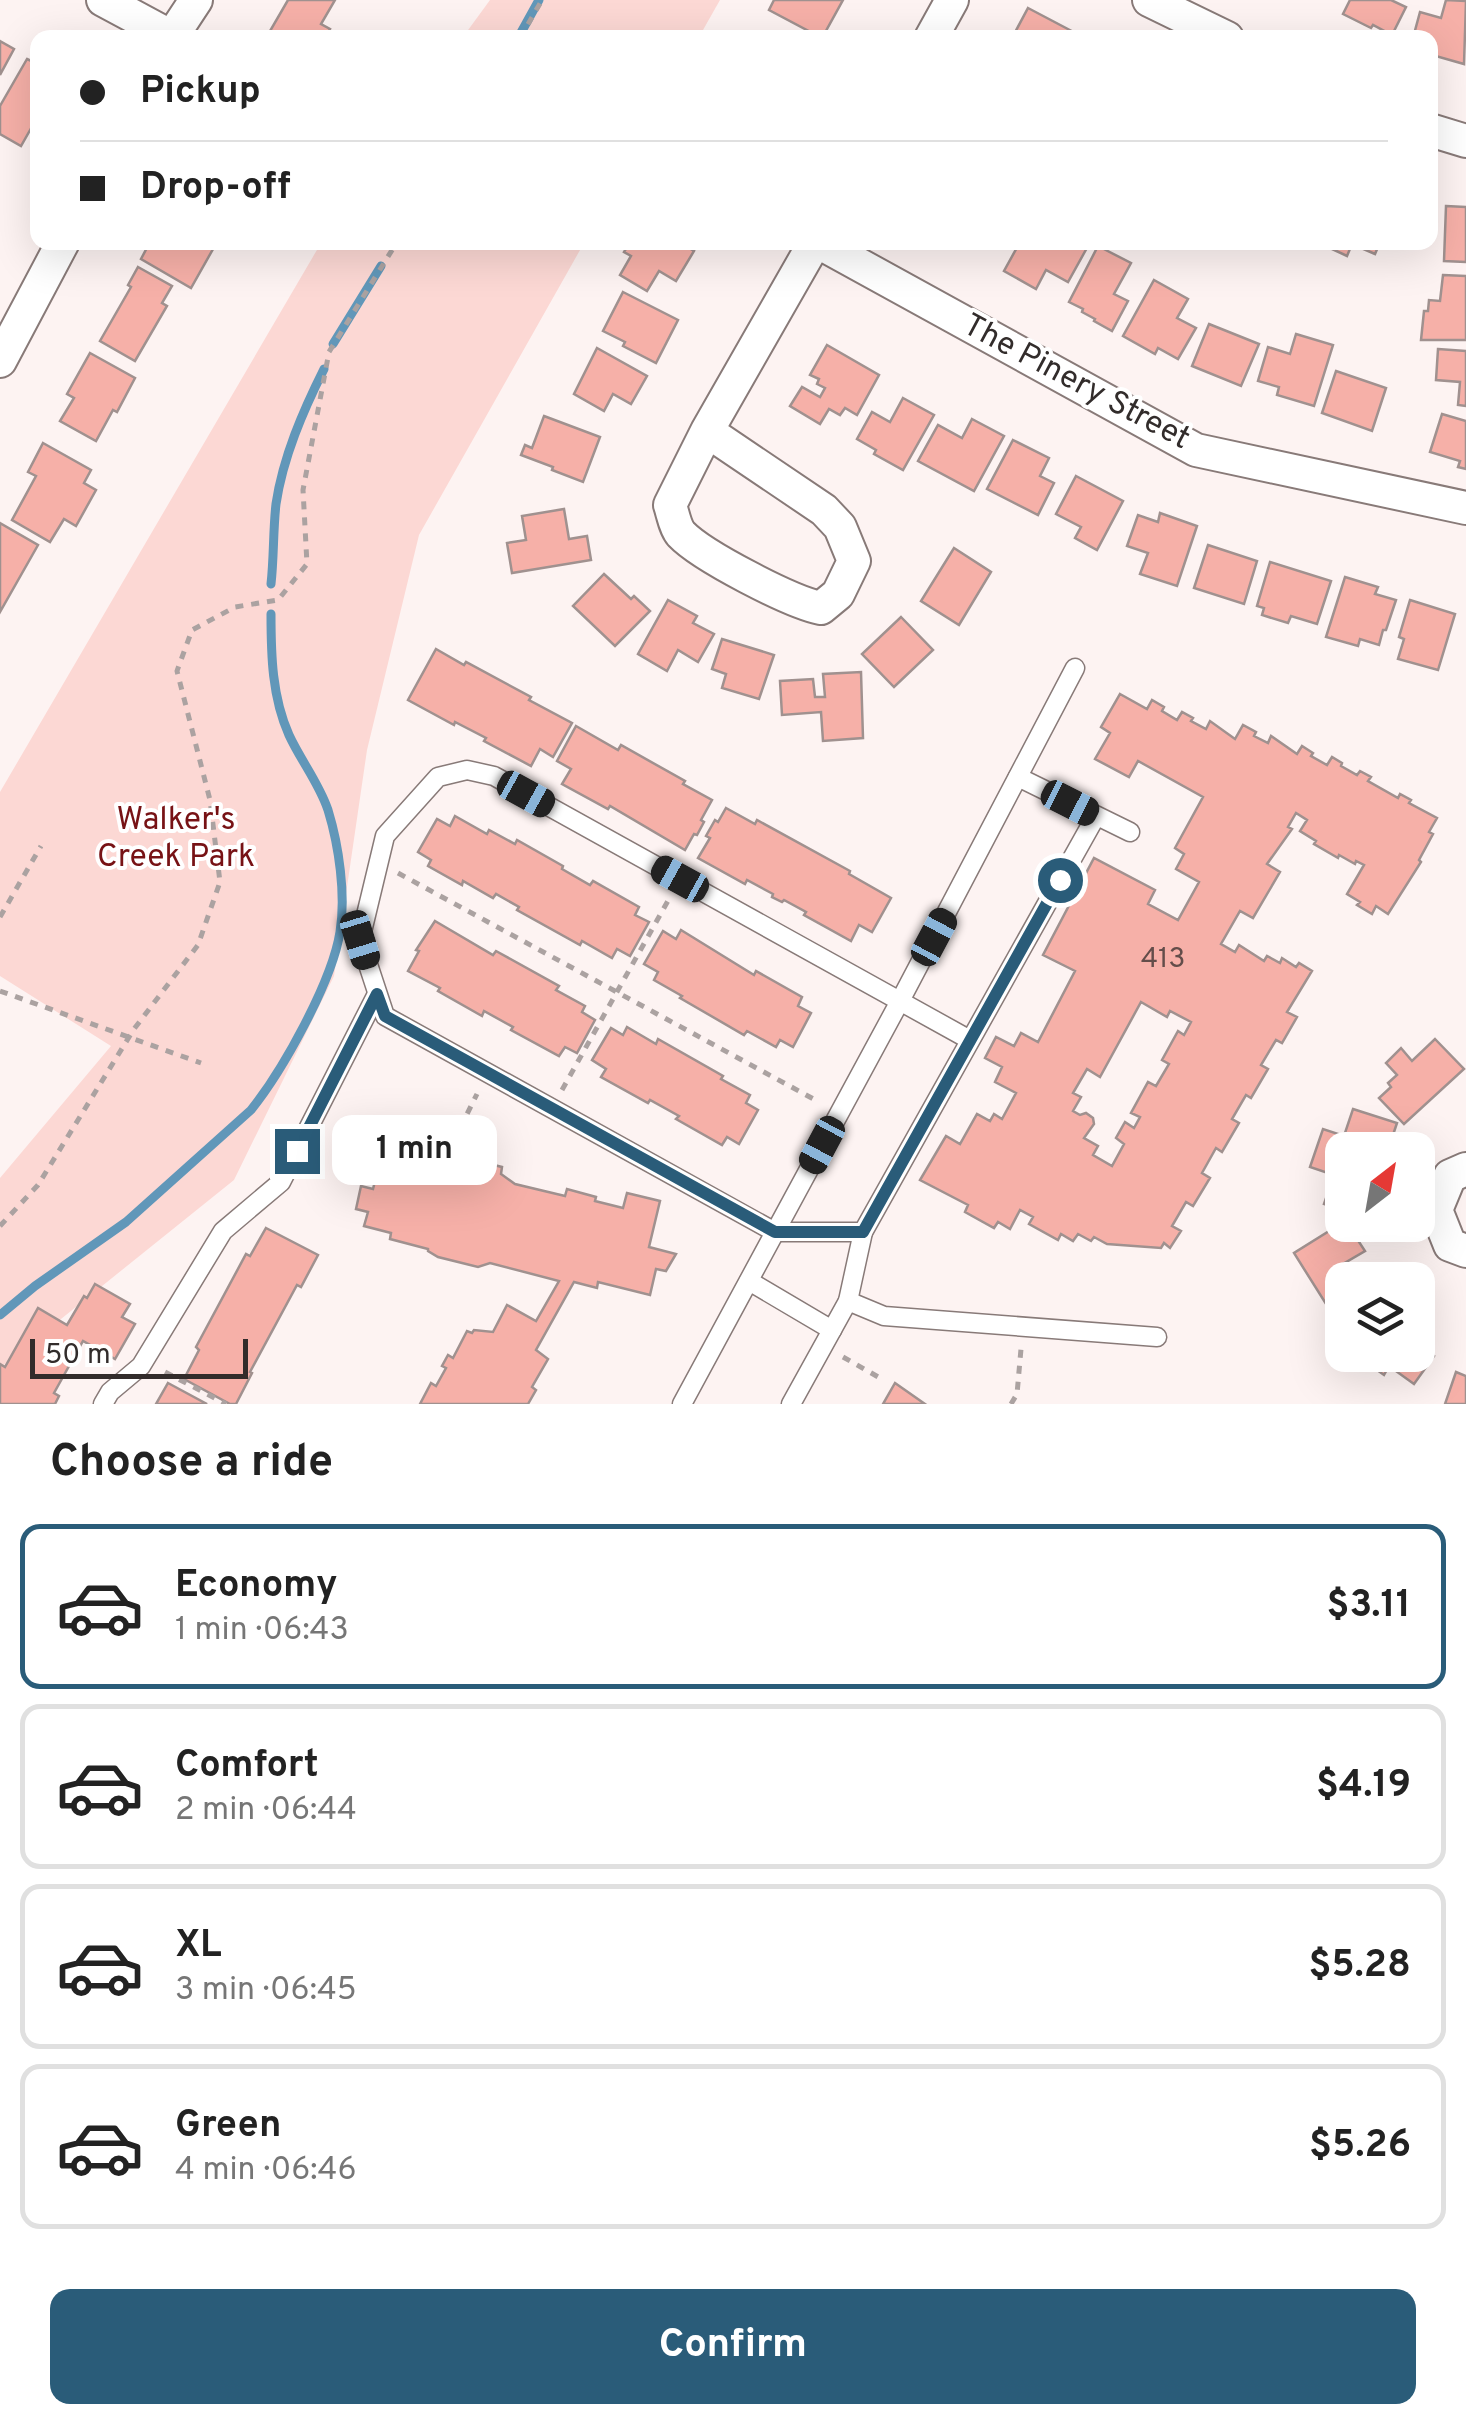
<!DOCTYPE html>
<html lang="en">
<head>
<meta charset="utf-8">
<style>
	:root { --surface:#fff; --page:#f6f6f6; --text:#222; --muted:#767676; --line:#e0e0e0; --accent:#2a5c79 }
	body { margin:0; font-family:Overpass,sans-serif; background:var(--page); color:var(--text); height:100vh; display:flex; flex-direction:column; font-size:38px; white-space:nowrap }
	* { box-sizing:border-box; margin:0 }
	p { font-size:32px; color:var(--muted) }
	.icon { flex:none; width:55px; height:55px; fill:none; stroke:currentColor; stroke-width:2; stroke-linecap:round; stroke-linejoin:round }
	.map { position:relative; height:1404px; overflow:hidden }
	.panel { display:flex; flex-direction:column; background:var(--surface); flex:1 }
	.panel>* { flex:none }
	.banner { position:absolute; left:30px; top:30px; width:1408px; height:220px; border-radius:20px; box-shadow:0 10px 40px #0002; display:grid; align-content:center; height:220px; padding:0 50px; background:var(--surface) }
	.needle { width:65px; rotate:31deg }
	.fabs { position:absolute; left:1325px; top:1132px; display:grid; gap:20px }
	.fabs a { display:grid; place-items:center; width:110px; height:110px; border-radius:20px; background:var(--surface); box-shadow:0 10px 40px #0002; font-size:50px }
	.scale { position:absolute; left:30px; bottom:25px; width:218px; box-sizing:border-box; padding-left:10px; border:5px solid #322c2b; border-top:0; font-size:28px; line-height:35px; white-space:nowrap; color:#322c2b; -webkit-text-stroke:8px #fff; paint-order:stroke }
	.end { position:absolute; width:45px; height:45px; margin:-22px; border:12px solid #2a5c79; background:#fff; box-shadow:0 0 0 5px #fff }
	.from { border-radius:50% }
	.bubble { position:absolute; height:70px; border-radius:20px; background:var(--surface); box-shadow:0 10px 40px #0002; font-size:32px; font-weight:700; line-height:70px; text-align:center }
	.car { position:absolute; width:30px; height:60px; margin:-30px -15px; border-radius:12px; box-shadow:0 0 8px 2px #0007; background:linear-gradient(#222 24%,#8ab4d8 0 40%,#222 0 76%,#8ab4d8 0 86%,#222 0) }
	.banner b { display:flex; align-items:center; gap:35px; height:95px; font-size:38px }
	.banner b+b { border-top:2px solid var(--line) }
	.banner i { width:25px; height:25px; background:var(--text) }
	ul { padding:0; list-style:none }
	li { display:flex; align-items:center; gap:30px; height:165px; margin:0 20px 15px; padding:0 30px; border:5px solid var(--line); border-radius:20px }
	li div { flex:1 }
	li b { display:block; font-size:38px }
	li em { font-style:normal; font-weight:700 }
	li.current { border-color:var(--accent) }
	li>.icon { width:90px; height:90px; stroke-width:1.5 }
	h2 { padding:0 50px; font-size:45px; line-height:120px }
	.button { display:flex; gap:20px; margin-top:auto; padding:20px 50px }
	.button a { flex:1; height:115px; border-radius:20px; background:var(--accent); color:#fff; font-size:40px; font-weight:700; line-height:115px; text-align:center }
	.map>svg:first-child { display:block }
	.green { fill:#fcd8d4 }
	.lines { fill:none; stroke-linecap:round; stroke-linejoin:round }
	.stream { stroke:#6197b9; stroke-width:9 }
	.building { fill:#f6b0a8; stroke:#a0918f; stroke-width:2.5; fill-rule:evenodd }
	.lane-casing { stroke:#887a78; stroke-width:21 }
	.street-casing { stroke:#887a78; stroke-width:36 }
	.path { stroke:#aba2a1; stroke-width:5; stroke-dasharray:8 8; stroke-linecap:butt }
	.lane { stroke:#fff; stroke-width:18 }
	.street { stroke:#fff; stroke-width:32 }
	.route { stroke:#2a5c79; stroke-width:12 }
	.labels { text-anchor:middle; dominant-baseline:central; stroke-width:8; stroke-linejoin:round; paint-order:stroke }
	.number-label { font-size:28px; fill:#634d4a }
	.street-label { font-size:32px; fill:#322c2b; stroke:#fff }
	.park-label { font-size:32px; fill:#771215; stroke:#fff }
</style>
</head>
<body>
<div class="map">
<svg width="1466" height="1404" viewBox="0 0 1466 1404">
	<rect width="100%" height="100%" fill="#fdf3f2"/>
	<g class="green">
		<path d="M490,0H720L699,37H463Z"/>
		<path d="M321,243H584L419,535L367,750L334,976L234,1180L0,1368V1178L111,1046L0,976V792Z"/>
	</g>
	<g class="lines">
		<g class="stream">
			<path d="M518,38L539,0"/>
			<path d="M333,344L381,266"/>
			<path d="M271,584C274,557 273,530 276,504C283,457 303,411 324,369"/>
			<path d="M0,1315L35,1286L126,1222L251,1110C283,1070 332,982 340,932C346,895 339,846 328,810C319,783 301,761 289,735C272,697 271,655 271,614"/>
		</g>
	</g>
	<g class="building">
		<path d="M288,0H335L321,24L330,29L325,38H281L270,31Z"/>
		<path d="M774,0H843L822,38L769,10Z"/>
		<path d="M1350,0H1391L1406,7L1392,35L1373,25L1371,28L1343,14Z"/>
		<path d="M1446,0L1466,1L1464,64L1432,55L1434,50L1430,49V38H1413L1420,12L1441,18Z"/>
		<path d="M1028,8L1083,37L1082,38H1012Z"/>
		<path d="M0,41L14,49L0,75Z"/>
		<path d="M27,59L38,64V116L21,146L0,134V106Z"/>
		<path d="M1446,206L1466,207V262L1444,261Z"/>
		<path d="M150,242H217L191,288L141,259Z"/>
		<path d="M630,242H679L694,251L676,281L659,271L647,291L620,275L631,256L624,252Z"/>
		<path d="M1020,242H1081L1088,246L1068,282L1046,270L1036,289L1004,271Z"/>
		<path d="M1317,242H1380L1375,254L1352,244L1347,256Z"/>
		<path d="M1098,246L1131,263L1114,294L1128,301L1112,331L1094,321L1095,319L1082,312L1083,309L1069,302Z"/>
		<path d="M138,267L172,286L162,303L167,306L135,361L100,341L131,287L128,285Z"/>
		<path d="M1443,275L1466,276V340H1421L1424,311H1428L1429,300L1440,301Z"/>
		<path d="M1154,280L1188,299L1177,318L1196,328L1178,359L1158,348L1155,354L1123,336Z"/>
		<path d="M623,292L678,320L656,363L623,346L625,342L603,331Z"/>
		<path d="M1209,324L1259,344L1241,386L1192,366Z"/>
		<path d="M1296,334L1333,345L1314,406L1277,395L1279,387L1258,381L1268,347L1290,354Z"/>
		<path d="M827,345L879,375L857,415L845,408L840,415L829,409L820,424L790,406L802,387L820,397L825,388L817,384L819,379L810,375Z"/>
		<path d="M597,348L647,376L631,404L613,394L604,411L574,394Z"/>
		<path d="M1438,349L1466,351V406L1458,405L1460,382L1436,380Z"/>
		<path d="M90,353L135,378L117,412L113,410L96,441L60,421L74,398L67,394Z"/>
		<path d="M1336,371L1386,388L1372,431L1322,413Z"/>
		<path d="M903,398L934,415L903,470L874,454L876,450L857,439L872,412L890,422Z"/>
		<path d="M1442,414L1466,421V469L1458,467L1460,461L1430,452Z"/>
		<path d="M544,416L600,437L583,482L552,470L553,467L521,455L525,445L532,448Z"/>
		<path d="M972,419L1004,436L974,491L918,461L938,425L962,438Z"/>
		<path d="M1013,440L1049,458L1040,476L1054,483L1038,515L987,489Z"/>
		<path d="M43,443L91,470L84,483L96,490L76,526L64,519L50,542L12,520L36,476L28,472Z"/>
		<path d="M1076,476L1123,501L1097,550L1075,538L1081,527L1056,514Z"/>
		<path d="M564,509L569,539L587,536L591,560L512,573L507,543L526,540L522,516Z"/>
		<path d="M1160,513L1197,526L1177,586L1140,574L1148,553L1127,546L1138,515L1158,522Z"/>
		<path d="M0,523L38,545L0,612Z"/>
		<path d="M1208,545L1257,561L1244,604L1194,588Z"/>
		<path d="M954,548L991,572L959,625L921,601Z"/>
		<path d="M1270,562L1331,581L1317,624L1291,616L1288,623L1262,615L1264,608L1257,606Z"/>
		<path d="M604,574L631,599L634,596L650,611L615,646L573,606Z"/>
		<path d="M1345,577L1378,587L1375,594L1396,600L1386,630H1383L1379,645L1360,639L1358,646L1326,637Z"/>
		<path d="M668,600L697,616L693,623L714,634L698,662L678,650L667,671L638,654Z"/>
		<path d="M1410,600L1455,614L1438,670L1398,659L1404,639L1399,637Z"/>
		<path d="M901,617L933,650L894,687L862,654Z"/>
		<path d="M722,639L774,655L759,699L722,688L726,674L712,669Z"/>
		<path d="M436,649L464,665L466,662L531,697L529,700L572,723L553,757L540,749L531,766L484,741L486,738L455,722L454,725L408,700Z"/>
		<path d="M861,672L863,738L823,741L821,712L782,715L780,681L813,679L815,697H825L823,674Z"/>
		<path d="M1120,694L1147,709L1152,700L1164,707L1162,711L1177,720L1182,712L1193,718L1191,721L1206,729L1210,721L1235,739L1243,725L1256,732L1254,736L1268,743L1271,736L1297,754L1302,746L1313,753L1311,756L1327,765L1332,757L1342,763L1341,766L1357,775L1360,771L1371,777L1368,781L1398,798L1400,794L1411,800L1409,803L1437,818L1429,832L1433,834L1419,860L1421,862L1388,914L1376,906L1372,914L1357,905L1360,902L1347,894L1364,865L1356,861L1355,864L1339,855L1338,858L1314,844L1316,841L1300,831L1307,820L1296,813L1288,827L1292,829L1267,864L1280,872L1253,918L1240,911L1221,944L1235,952L1239,945L1264,961L1267,956L1280,963L1282,958L1296,967L1299,963L1312,971L1287,1012L1297,1017L1282,1043L1276,1040L1261,1065L1268,1069L1251,1098L1246,1095L1232,1119L1239,1123L1222,1152L1216,1148L1202,1173L1210,1178L1193,1206L1186,1202L1172,1226L1181,1231L1170,1248L1164,1243L1161,1248L1107,1244L1094,1237L1091,1241L1078,1234L1073,1241L1061,1234L1058,1240L1029,1224L1033,1217L1020,1210L1010,1229L998,1222L994,1228L965,1212L968,1205L920,1180L946,1136L960,1144L977,1114L990,1121L994,1114L1002,1119L1016,1093L995,1082L1002,1067L985,1058L996,1037L1014,1046L1021,1033L1038,1042L1075,971L1043,955L1094,858L1155,890L1148,904L1178,920L1199,882L1176,869L1184,854L1175,848L1203,797L1138,761L1129,777L1095,759L1110,733L1101,727ZM1141,1002L1167,1017L1170,1011L1191,1022L1184,1035L1178,1031L1162,1060L1169,1064L1156,1086L1148,1082L1131,1113L1140,1117L1134,1128L1125,1122L1116,1138L1124,1144L1112,1166L1093,1155L1098,1146L1084,1138L1094,1124L1093,1118L1086,1113L1080,1115L1073,1111L1081,1097L1073,1093L1087,1069L1100,1077Z"/>
		<path d="M576,726L618,750L621,745L685,781L683,784L712,800L701,820L704,822L697,835L694,834L685,850L610,806L608,809L562,784L571,769L557,761Z"/>
		<path d="M726,808L755,824L757,820L850,871L849,874L891,898L872,932L859,925L851,941L804,915L806,912L784,900L782,902L772,897L773,894L747,880L745,884L698,858L710,838L706,836L715,820L718,822Z"/>
		<path d="M455,816L487,834L489,830L515,844L517,840L563,866L562,869L590,885L593,881L639,907L635,915L649,922L630,956L617,949L612,958L582,941L580,945L517,910L519,907L496,894L493,898L463,881L462,885L428,866L431,860L418,852L437,819L450,826Z"/>
		<path d="M435,921L493,955L496,951L559,986L556,990L585,1006L582,1012L595,1020L577,1053L565,1047L559,1056L511,1030L513,1027L484,1011L482,1016L438,991L440,988L408,971L419,951L416,950Z"/>
		<path d="M681,930L754,975L756,971L802,997L798,1006L811,1013L793,1047L780,1040L776,1047L747,1031L744,1035L680,998L682,996L654,980L658,972L644,964L663,931L676,939Z"/>
		<path d="M627,1027L656,1044L658,1039L723,1076L721,1079L750,1095L746,1103L758,1110L739,1144L727,1137L722,1145L676,1119L679,1116L650,1100L648,1103L601,1077L606,1069L592,1060L611,1028L623,1035Z"/>
		<path d="M1435,1039L1464,1069L1404,1124L1379,1098L1391,1087L1388,1083L1397,1075L1386,1063L1401,1048L1412,1061Z"/>
		<path d="M1353,1109L1397,1123L1388,1150H1342V1210L1324,1204L1334,1175L1310,1167L1323,1129L1344,1136Z"/>
		<path d="M386,1138L417,1145L414,1158L441,1165L459,1164L461,1156L471,1158L475,1139L495,1143L490,1164L502,1167L501,1174L515,1184L565,1196L567,1189L596,1197L595,1201L623,1208L627,1193L660,1201L649,1247L676,1254L666,1271L656,1269L650,1295L598,1282L597,1288L574,1282L536,1350L548,1359L532,1387L536,1390L528,1404H420L431,1383L436,1386L446,1368L442,1366L448,1355L453,1358L467,1331L472,1333L474,1330L493,1332L507,1305L536,1321L559,1281L490,1263L478,1267L438,1257L428,1251V1249L390,1239L391,1233L364,1226L368,1212L356,1209L361,1186L373,1189Z"/>
		<path d="M1342,1223V1225H1348L1365,1251L1343,1264L1353,1280H1342V1309L1333,1315L1294,1253Z"/>
		<path d="M266,1228L318,1255L301,1287L297,1285L250,1372L252,1373L236,1404H230L184,1379L199,1350L196,1347L246,1254L250,1256Z"/>
		<path d="M95,1284L130,1304L122,1317L135,1324L115,1359L83,1341L54,1393L59,1396L55,1404H0V1364L5,1367L38,1308L67,1325L84,1296L87,1298Z"/>
		<path d="M1418,1344L1434,1356L1414,1384L1389,1366L1384,1375L1356,1355H1418Z"/>
		<path d="M1456,1372L1466,1376V1404H1445Z"/>
		<path d="M168,1383L207,1404H156Z"/>
		<path d="M895,1383L925,1404H883Z"/>
	</g>
	<g class="lines">
		<g class="lane-casing">
			<g id="lane">
				<path d="M1018,777L1130,832"/>
				<path d="M970,1040L494,776L467,770L438,777L385,836L360,940L385,1016L775,1232H863L1096,816"/>
				<path d="M749,1281L832,1330"/>
				<path d="M848,1301L884,1316L1157,1337"/>
				<path d="M103,1404L110,1392L141,1366L223,1231L281,1182L377,994"/>
				<path d="M682,1404L900,1001L1075,668"/>
				<path d="M791,1404L848,1301L863,1232"/>
			</g>
		</g>
		<g class="street-casing">
			<g id="street">
				<path d="M103,0L172,37"/>
				<path d="M1149,0L1227,38"/>
				<path d="M171,38L196,0"/>
				<path d="M931,38L952,0"/>
				<path d="M1430,130L1466,141"/>
				<path d="M818,242L1196,450L1466,508"/>
				<path d="M0,361L63,242"/>
				<path d="M707,431L824,510L840,527L854,561L838,594L821,608C791,602 702,556 681,534C675,527 673,514 670,505L707,431L815,242"/>
				<path d="M1466,1169L1450,1176L1436,1210L1450,1245L1466,1251"/>
			</g>
		</g>
		<g class="path">
			<path d="M520,38L542,0"/>
			<path d="M398,873L819,1102"/>
			<path d="M0,917L41,846"/>
			<path d="M0,991L201,1063"/>
			<path d="M562,1090L669,899"/>
			<path d="M465,1145V1118L477,1094"/>
			<path d="M0,1226L38,1185L134,1029L198,945L220,882L210,800L177,671L192,630L235,607L278,600L307,564L303,490L329,352L397,242"/>
			<path d="M843,1357L880,1378"/>
			<path d="M165,1372L226,1404"/>
			<path d="M1011,1404L1017,1394L1021,1349"/>
		</g>
		<use href="#lane" class="lane"/>
		<use href="#street" class="street"/>
	</g>
	<g class="lines">
		<path class="route" d="M297,1151L377,994L385,1016L775,1232H863L1060,880"/>
	</g>
	<g class="labels">
		<g class="number-label">
			<text x="1163" y="960">413</text>
		</g>
		<g class="street-label">
			<text transform="translate(1076 383) rotate(28)">The Pinery Street</text>
		</g>
		<g class="park-label">
			<text x="176" y="821">Walker's<tspan x="176" dy="37">Creek Park</tspan></text>
		</g>
	</g>
</svg>
<div class="fabs">
<a><svg class="needle" viewBox="-14 -14 28 28"><path d="M0-13l5 13h-10z" fill="#e53935"/><path d="M0 13l5-13h-10z" fill="#767676"/></svg></a>
<a><svg class="icon" aria-label="layers" viewBox="0 0 24 24"><path d="M12 4l9 5-9 5-9-5zM3 14l9 5 9-5"/></svg></a>
</div>
<div class="scale">50 m</div>
<i class="end from" style="left:1060px;top:880px"></i>
<i class="end" style="left:297px;top:1151px"></i>
<div class="bubble" style="left:332px;top:1115px;width:165px">1 min</div>
<i class="car" style="left:526px;top:794px;rotate:119deg"></i>
<i class="car" style="left:1070px;top:803px;rotate:117deg"></i>
<i class="car" style="left:680px;top:879px;rotate:299deg"></i>
<i class="car" style="left:934px;top:937px;rotate:28deg"></i>
<i class="car" style="left:360px;top:940px;rotate:163deg"></i>
<i class="car" style="left:822px;top:1145px;rotate:208deg"></i>
<div class="banner">
<b><i class="from"></i>Pickup</b>
<b><i></i>Drop-off</b>
</div>
</div>
<section class="panel">
<h2>Choose a ride</h2>
<ul>
<li class="current"><svg class="icon" aria-label="car" viewBox="0 0 24 24"><path d="M5 17H2v-5l4-1 3-4h7l3 4 3 1v5h-3M9 17h6M6 11h13"/><circle cx="7" cy="17" r="2"/><circle cx="17" cy="17" r="2"/></svg><div><b>Economy</b><p>1 min · 06:43</p></div><em>$3.11</em></li>
<li><svg class="icon" aria-label="car" viewBox="0 0 24 24"><path d="M5 17H2v-5l4-1 3-4h7l3 4 3 1v5h-3M9 17h6M6 11h13"/><circle cx="7" cy="17" r="2"/><circle cx="17" cy="17" r="2"/></svg><div><b>Comfort</b><p>2 min · 06:44</p></div><em>$4.19</em></li>
<li><svg class="icon" aria-label="car" viewBox="0 0 24 24"><path d="M5 17H2v-5l4-1 3-4h7l3 4 3 1v5h-3M9 17h6M6 11h13"/><circle cx="7" cy="17" r="2"/><circle cx="17" cy="17" r="2"/></svg><div><b>XL</b><p>3 min · 06:45</p></div><em>$5.28</em></li>
<li><svg class="icon" aria-label="car" viewBox="0 0 24 24"><path d="M5 17H2v-5l4-1 3-4h7l3 4 3 1v5h-3M9 17h6M6 11h13"/><circle cx="7" cy="17" r="2"/><circle cx="17" cy="17" r="2"/></svg><div><b>Green</b><p>4 min · 06:46</p></div><em>$5.26</em></li>
</ul>
<div class="button"><a>Confirm</a></div>
</section>
</body>
</html>
